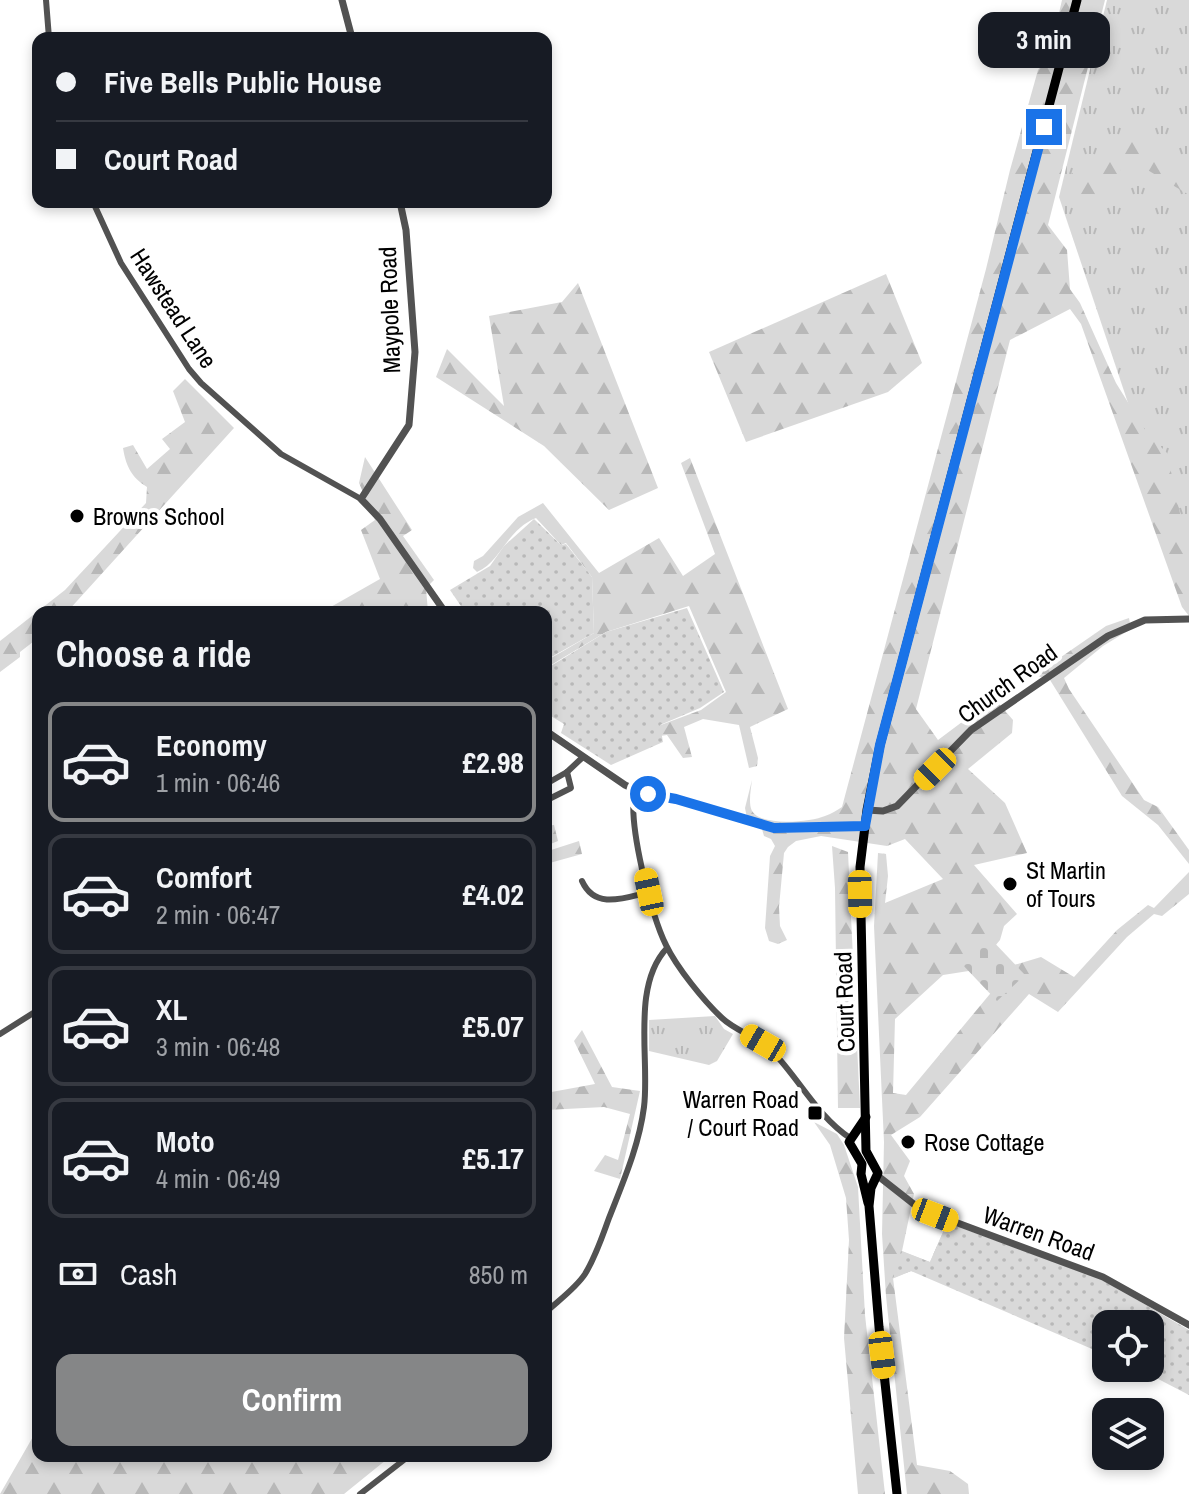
<!DOCTYPE html>
<html lang="en">
<head>
<meta charset="utf-8">
<style>
	:root { --surface:#171b24; --page:#20242c; --text:#f1f3f6; --muted:#9ea1a6; --line:#363941; --accent:#858687 }
	body { margin:0; font-family:"Archivo Narrow",sans-serif; background:var(--page); color:var(--text); height:100vh; display:flex; flex-direction:column; font-size:30px; white-space:nowrap }
	* { box-sizing:border-box; margin:0 }
	p { font-size:26px; color:var(--muted) }
	.icon { flex:none; width:44px; height:44px; fill:none; stroke:currentColor; stroke-width:2; stroke-linecap:round; stroke-linejoin:round }
	.map { position:relative; flex:1; overflow:hidden }
	.sheet { position:absolute; left:32px; top:606px; width:520px; height:856px; display:flex; flex-direction:column; background:var(--surface); border-radius:16px; box-shadow:0 4px 12px #0003 }
	.sheet>* { flex:none }
	.guide { position:absolute; left:32px; top:32px; width:520px; height:176px; border-radius:16px; box-shadow:0 4px 12px #0003; display:grid; align-content:center; height:176px; padding:0 24px; background:var(--surface) }
	.buttons { position:absolute; left:1092px; top:1310px; display:grid; gap:16px }
	.buttons a { display:grid; place-items:center; width:72px; height:72px; border-radius:16px; background:var(--surface); box-shadow:0 4px 12px #0003; font-size:40px }
	.end { position:absolute; width:36px; height:36px; margin:-18px; border:10px solid #1a73e8; background:#fff; box-shadow:0 0 0 4px #fff }
	.from { border-radius:50% }
	.bubble { position:absolute; height:56px; border-radius:16px; background:var(--surface); box-shadow:0 4px 12px #0003; font-size:26px; font-weight:700; line-height:56px; text-align:center }
	.car { position:absolute; width:24px; height:48px; margin:-24px -12px; border-radius:10px; box-shadow:0 0 6px 2px #0007; background:linear-gradient(#f5c518 24%,#345 0 40%,#f5c518 0 76%,#345 0 86%,#f5c518 0) }
	.guide b { display:flex; align-items:center; gap:28px; height:76px; font-size:30px }
	.guide b+b { border-top:2px solid var(--line) }
	.guide i { width:20px; height:20px; background:var(--text) }
	ul { padding:0; list-style:none }
	li { display:flex; align-items:center; gap:24px; height:120px; margin:0 16px 12px; padding:0 8px; border:4px solid var(--line); border-radius:16px }
	li div { flex:1 }
	li b { display:block; font-size:30px }
	li em { font-style:normal; font-weight:700 }
	li.selected { border-color:var(--accent) }
	li>.icon { width:72px; height:72px; stroke-width:1.5 }
	h2 { padding:0 24px; font-size:36px; line-height:96px }
	.pay { display:flex; align-items:center; gap:20px; height:88px; padding:0 24px; font-size:30px }
	.pay p { margin-inline-start:auto }
	.action { display:flex; gap:16px; margin-top:auto; padding:16px 24px }
	.action a { flex:1; height:92px; border-radius:16px; background:var(--accent); color:#fff; font-size:32px; font-weight:700; line-height:92px; text-align:center }
	.map>svg:first-child { display:block }
	.grass { fill:url(#grass-tufts) }
	.forest { fill:url(#forest-firs) }
	.cemetery { fill:url(#cemetery-stones) }
	.park { fill:url(#park-dots) }
	.lines { fill:none; stroke-linecap:round; stroke-linejoin:round }
	.minor { stroke:#525252; stroke-width:6 }
	.tertiary { stroke:#525252; stroke-width:7 }
	.primary { stroke:#000; stroke-width:9 }
	.route { stroke:#1a73e8; stroke-width:10 }
	.poi-dot { fill:#000; stroke:#fff; stroke-width:3 }
	.labels { text-anchor:middle; dominant-baseline:central; stroke-width:8; stroke-linejoin:round; paint-order:stroke }
	.street-label { font-size:24px; fill:#000; stroke:#fff }
	.poi-label { font-size:24px; fill:#000; stroke:#fff; text-anchor:start }
</style>
</head>
<body>
<div class="map">
<svg width="1189" height="1494" viewBox="0 0 1189 1494">
	<defs>
		<pattern id="grass-tufts" width="24" height="20" patternUnits="userSpaceOnUse" patternTransform="scale(2)"><rect width="24" height="20" fill="#d9d9d9"/><path d="M3 7l-1-3M5 7V3M7 7l1-3M15 17l-1-3M17 17v-4M19 17l1-3" fill="none" stroke="#b8b8b8"/></pattern>
		<pattern id="forest-firs" width="22" height="20" patternUnits="userSpaceOnUse" patternTransform="scale(2)"><rect width="22" height="20" fill="#d9d9d9"/><path d="M5 1l3.5 6h-7zM16 11l3.5 6h-7z" fill="#b8b8b8"/></pattern>
		<pattern id="cemetery-stones" width="16" height="16" patternUnits="userSpaceOnUse" patternTransform="scale(2)"><rect width="16" height="16" fill="#d9d9d9"/><path d="M2 7V4a2 2 0 0 1 4 0v3zM10 15v-3a2 2 0 0 1 4 0v3z" fill="#b8b8b8"/></pattern>
		<pattern id="park-dots" width="8" height="8" patternUnits="userSpaceOnUse" patternTransform="scale(2)"><rect width="8" height="8" fill="#d9d9d9"/><path d="M2 2h.1M6 6h.1" fill="none" stroke="#b8b8b8" stroke-width="1.8" stroke-linecap="round"/></pattern>
	</defs>
	<rect width="100%" height="100%" fill="#fff"/>
	<g class="grass">
		<path d="M1107,0H1189V585L1059,197Z"/>
		<path d="M715,1016L724,1029L733,1034L717,1061L709,1065L649,1051V1020Z"/>
	</g>
	<g class="forest">
		<path d="M1062,0H1105L1048,225L1067,250L1070,289L1080,303L1116,383L1147,433L1167,453L1189,555V616L1182,607L1081,324L1070,309L1010,340L916,709L938,740L994,698L1013,720L1012,733L968,769L1005,803L1027,853L974,865L1017,914L1004,926L1000,940L975,970L943,975L895,1019L893,1093L906,1095L1014,965L1041,957L1074,977L1117,930L1148,905L1154,908L1189,872V894L1162,916L1154,914L1127,937L1058,1012L1029,994L920,1117L891,1135L910,1161L904,1176L914,1194L902,1251L930,1262L947,1223L1100,1279L1160,1313L1112,1307L911,1271L893,1278L917,1465L950,1471L968,1484L969,1494H907L886,1296L882,1234L884,1142L874,926L878,853L886,854L888,876L885,903L943,879L905,839L887,846L821,836L796,841L788,847L784,853L779,907L780,926L787,940L778,944L769,941L765,928L770,856L775,846L771,839L764,836L761,826L747,818L745,808L752,780C751,789 748,803 752,811C761,827 811,822 825,816C831,814 837,810 842,807L986,269L1010,170L1038,70L1050,52Z"/>
		<path d="M1126,132L1189,166V195L1136,163L1121,169L1117,193L1096,194L1078,202L1072,195L1067,177Z"/>
		<path d="M886,274L922,363L888,392L746,442L709,352Z"/>
		<path d="M578,283L658,488L609,510L544,446L436,377L447,349L504,406L489,316L562,302Z"/>
		<path d="M185,379L234,428L67,612H38V638L20,652V657L0,672V641L65,590L146,503L147,487C131,477 126,466 123,448L133,445L147,469L170,449L162,439L185,422L173,391Z"/>
		<path d="M365,457L412,530L403,536L434,580L426,588L428,612H322L380,579L361,530L375,520L359,483Z"/>
		<path d="M690,458L788,709L750,727L758,758L757,766L749,768L739,725L703,719L684,727L692,757L683,758L667,735L653,737L658,726L701,710L726,692L689,606L606,632L546,668V661L594,633L592,577L566,543L561,545L536,518C506,530 501,562 477,572L473,568L474,561L483,556L518,517L543,503L599,573L659,538L683,576L715,554L681,463Z"/>
		<path d="M1129,618L1131,629L1103,646L1064,678L1069,689L1144,800L1158,807L1189,850V864L1158,825L1122,796L1050,680L1035,675L1106,626Z"/>
		<path d="M554,825L558,841L548,845L551,850L579,841L582,854L546,864V826Z"/>
		<path d="M832,846L848,852L860,1108H838L835,888Z"/>
		<path d="M582,1030L612,1087L640,1091L620,1179L594,1171L605,1155L618,1160L630,1114L604,1107L546,1110V1093L595,1084L574,1041Z"/>
		<path d="M814,1122L837,1134L844,1145L858,1187L865,1315L885,1494H858L844,1338L849,1240L846,1198L830,1145Z"/>
		<path d="M38,1428V1456H384L386,1460L344,1494H0Z"/>
	</g>
	<path class="cemetery" d="M988,936L1025,975L997,1001L960,962Z"/>
	<g class="park">
		<path d="M534,519L561,545L566,544L592,577L594,633L546,660V612H465L450,590L490,566L504,546Z"/>
		<path d="M687,608L724,692L700,708L660,725L663,742L611,765L561,733L564,724L546,713V669L606,632Z"/>
		<path d="M947,1223L1100,1279L1189,1330V1395L1137,1368H1150V1324H1106V1355L911,1271L892,1279L901,1251L930,1262Z"/>
	</g>
	<g class="lines">
		<g class="minor">
			<path d="M46,0L49,38"/>
			<path d="M93,202L121,263L189,369L201,383L281,454L361,499"/>
			<path d="M546,784L567,772L583,757"/>
			<path d="M635,791C627,821 651,916 666,945C677,968 704,1001 722,1018C737,1032 759,1037 773,1052C799,1079 818,1117 850,1138"/>
			<path d="M549,799L571,788L567,772"/>
			<path d="M582,881C595,910 624,898 649,892"/>
			<path d="M0,1034L38,1010"/>
			<path d="M546,1312C559,1300 576,1288 585,1274C596,1256 602,1237 609,1218C623,1182 639,1146 644,1107C650,1060 631,986 667,948"/>
			<path d="M360,1494L409,1456"/>
		</g>
		<g class="tertiary">
			<path d="M342,0L352,38"/>
			<path d="M400,202L406,230L415,352L409,425L361,499L380,519L445,612"/>
			<path d="M546,731L625,785L642,793L676,799L774,828L865,826"/>
			<path d="M867,810L883,811L897,806L971,730L1108,636L1145,620L1189,619"/>
			<path d="M878,1176L920,1209L1103,1277L1189,1325"/>
		</g>
		<g class="primary">
			<path d="M866,1117L849,1142L862,1164L861,1174L868,1203"/>
			<path d="M897,1494L879,1327L869,1206L871,1188L878,1173L866,1151L860,867L867,810L880,745L1077,0"/>
		</g>
	</g>
	<g class="lines">
		<path class="route" d="M648,794L676,799L774,828L865,826L880,745L1044,127"/>
	</g>
	<g class="poi-dot">
		<circle cx="77" cy="516" r="8"/>
		<circle cx="1010" cy="884" r="8"/>
		<rect x="807" y="1105" width="16" height="16" rx="4"/>
		<circle cx="908" cy="1142" r="8"/>
	</g>
	<g class="labels">
		<g class="street-label">
			<text transform="translate(174 308) rotate(57)">Hawstead Lane</text>
			<text transform="translate(389 310) rotate(-92)">Maypole Road</text>
			<text transform="translate(1007 683) rotate(-36)">Church Road</text>
			<text transform="translate(844 1002) rotate(-92)">Court Road</text>
			<text transform="translate(1039 1233) rotate(20)">Warren Road</text>
		</g>
		<g class="poi-label">
			<text x="93" y="516">Browns School</text>
			<text x="1026" y="870">St Martin<tspan x="1026" dy="28">of Tours</tspan></text>
			<text x="799" y="1099" text-anchor="end">Warren Road<tspan x="799" dy="28">/ Court Road</tspan></text>
			<text x="924" y="1142">Rose Cottage</text>
		</g>
	</g>
</svg>
<div class="buttons">
<a><svg class="icon" aria-label="locate" viewBox="0 0 24 24"><circle cx="12" cy="12" r="6"/><path d="M12 2v4M12 18v4M2 12h4M18 12h4"/></svg></a>
<a><svg class="icon" aria-label="layers" viewBox="0 0 24 24"><path d="M12 4l9 5-9 5-9-5zM3 14l9 5 9-5"/></svg></a>
</div>
<i class="end from" style="left:648px;top:794px"></i>
<i class="end" style="left:1044px;top:127px"></i>
<div class="bubble" style="left:978px;top:12px;width:132px">3 min</div>
<i class="car" style="left:935px;top:769px;rotate:225deg"></i>
<i class="car" style="left:649px;top:892px;rotate:348deg"></i>
<i class="car" style="left:860px;top:894px;rotate:179deg"></i>
<i class="car" style="left:763px;top:1043px;rotate:300deg"></i>
<i class="car" style="left:935px;top:1215px;rotate:111deg"></i>
<i class="car" style="left:882px;top:1355px;rotate:173deg"></i>
<div class="guide">
<b><i class="from"></i>Five Bells Public House</b>
<b><i></i>Court Road</b>
</div>
<section class="sheet">
<h2>Choose a ride</h2>
<ul>
<li class="selected"><svg class="icon" aria-label="car" viewBox="0 0 24 24"><path d="M5 17H2v-5l4-1 3-4h7l3 4 3 1v5h-3M9 17h6M6 11h13"/><circle cx="7" cy="17" r="2"/><circle cx="17" cy="17" r="2"/></svg><div><b>Economy</b><p>1 min · 06:46</p></div><em>£2.98</em></li>
<li><svg class="icon" aria-label="car" viewBox="0 0 24 24"><path d="M5 17H2v-5l4-1 3-4h7l3 4 3 1v5h-3M9 17h6M6 11h13"/><circle cx="7" cy="17" r="2"/><circle cx="17" cy="17" r="2"/></svg><div><b>Comfort</b><p>2 min · 06:47</p></div><em>£4.02</em></li>
<li><svg class="icon" aria-label="car" viewBox="0 0 24 24"><path d="M5 17H2v-5l4-1 3-4h7l3 4 3 1v5h-3M9 17h6M6 11h13"/><circle cx="7" cy="17" r="2"/><circle cx="17" cy="17" r="2"/></svg><div><b>XL</b><p>3 min · 06:48</p></div><em>£5.07</em></li>
<li><svg class="icon" aria-label="car" viewBox="0 0 24 24"><path d="M5 17H2v-5l4-1 3-4h7l3 4 3 1v5h-3M9 17h6M6 11h13"/><circle cx="7" cy="17" r="2"/><circle cx="17" cy="17" r="2"/></svg><div><b>Moto</b><p>4 min · 06:49</p></div><em>£5.17</em></li>
</ul>
<div class="pay"><svg class="icon" aria-label="cash" viewBox="0 0 24 24"><path d="M3 7h18v10H3z"/><circle cx="12" cy="12" r="2"/></svg>Cash<p>850 m</p></div>
<div class="action"><a>Confirm</a></div>
</section>
</div>
</body>
</html>
